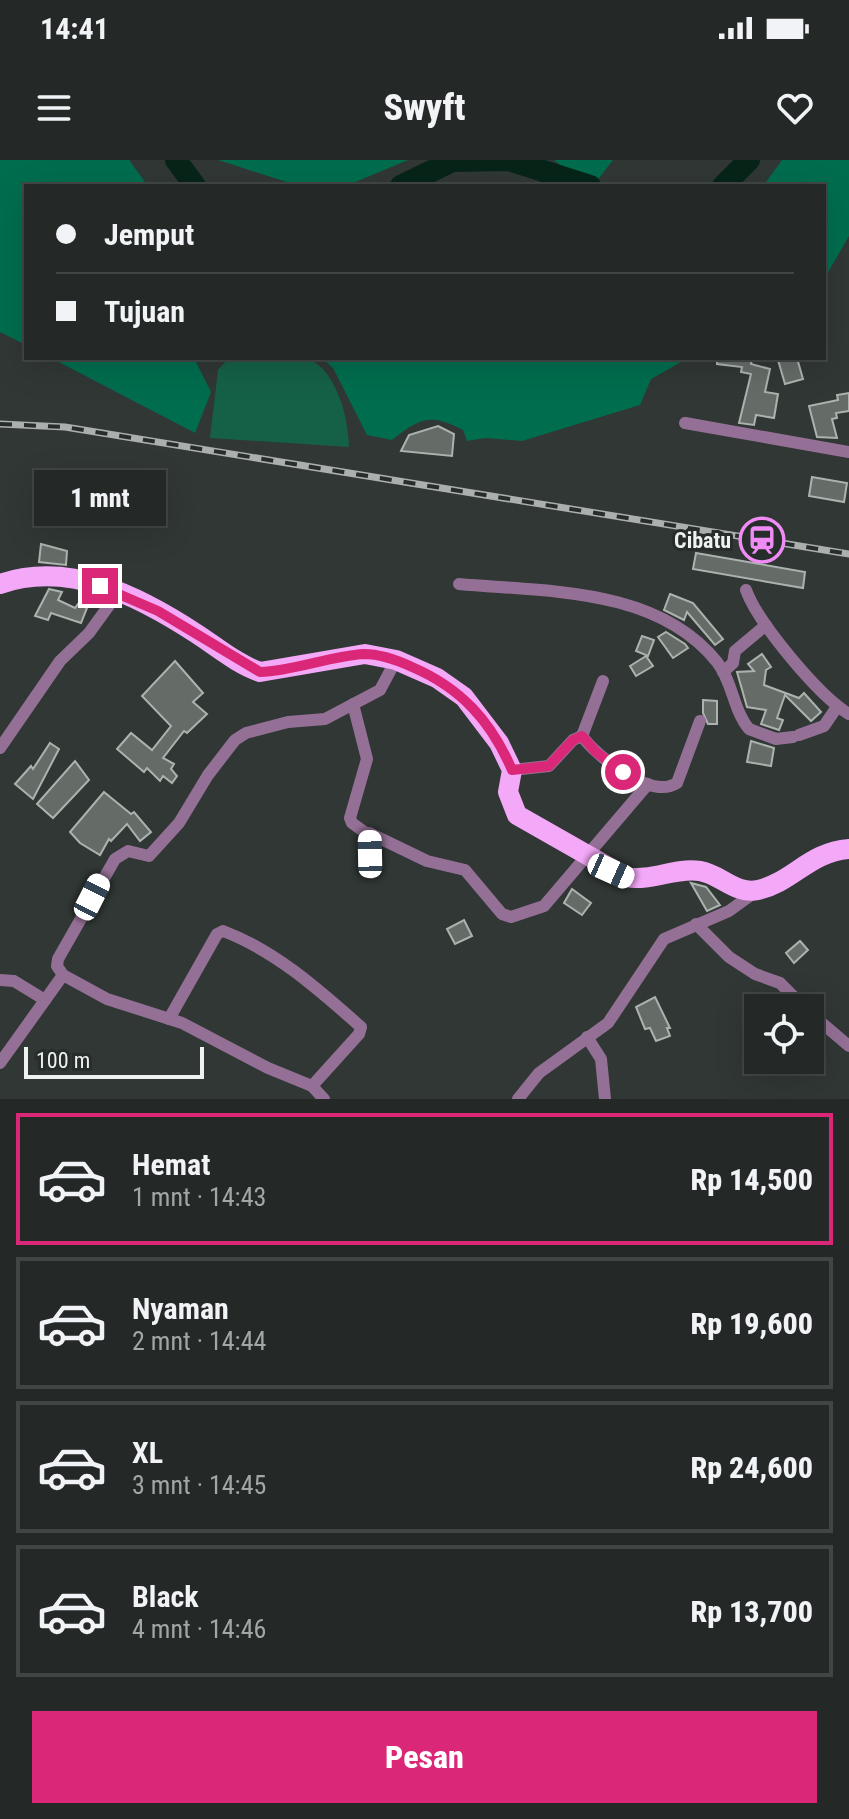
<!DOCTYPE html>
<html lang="id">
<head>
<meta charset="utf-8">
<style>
	:root { --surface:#242927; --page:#2c312f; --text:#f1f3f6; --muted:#a3a6a7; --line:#414544; --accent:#db2777 }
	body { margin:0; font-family:"Roboto Condensed",sans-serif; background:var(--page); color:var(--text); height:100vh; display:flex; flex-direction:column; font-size:30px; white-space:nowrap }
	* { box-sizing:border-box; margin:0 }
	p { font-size:26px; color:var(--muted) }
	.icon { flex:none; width:44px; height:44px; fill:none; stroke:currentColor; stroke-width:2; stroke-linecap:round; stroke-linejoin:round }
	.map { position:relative; height:939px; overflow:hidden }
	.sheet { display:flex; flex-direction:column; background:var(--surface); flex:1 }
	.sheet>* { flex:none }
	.banner { position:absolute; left:24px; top:24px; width:802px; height:176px; border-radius:0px; box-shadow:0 8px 32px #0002,0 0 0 2px var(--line); display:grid; align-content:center; height:176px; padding:0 32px; background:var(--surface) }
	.fabs { position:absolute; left:744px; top:834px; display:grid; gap:16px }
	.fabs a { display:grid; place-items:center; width:80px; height:80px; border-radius:0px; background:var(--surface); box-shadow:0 8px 32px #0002,0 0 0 2px var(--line); font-size:40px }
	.scale { position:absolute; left:24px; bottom:20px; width:180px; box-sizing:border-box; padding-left:8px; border:4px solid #eef2f0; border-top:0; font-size:22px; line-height:28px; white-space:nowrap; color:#eef2f0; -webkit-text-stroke:6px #262d2a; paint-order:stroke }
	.end { position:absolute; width:36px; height:36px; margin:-18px; border:10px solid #db2777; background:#fff; box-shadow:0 0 0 4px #fff }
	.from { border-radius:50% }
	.bubble { position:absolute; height:56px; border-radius:0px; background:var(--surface); box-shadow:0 8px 32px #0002,0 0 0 2px var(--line); font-size:26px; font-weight:800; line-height:56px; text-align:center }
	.car { position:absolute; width:24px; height:48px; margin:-24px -12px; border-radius:10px; box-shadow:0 0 6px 2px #0007; background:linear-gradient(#fff 24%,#345 0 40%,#fff 0 76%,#345 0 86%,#fff 0) }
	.banner b { display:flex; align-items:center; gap:28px; height:76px; font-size:30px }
	.banner b+b { border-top:2px solid var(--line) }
	.banner i { width:20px; height:20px; background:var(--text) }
	ul { padding:14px 0 0; list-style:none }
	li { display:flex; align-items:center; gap:24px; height:132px; margin:0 16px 12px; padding:0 16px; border:4px solid var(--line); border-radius:0px }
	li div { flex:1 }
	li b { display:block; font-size:30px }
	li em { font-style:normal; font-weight:800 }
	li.active { border-color:var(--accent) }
	li>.icon { width:72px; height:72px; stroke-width:1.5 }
	.action { display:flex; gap:16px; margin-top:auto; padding:16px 32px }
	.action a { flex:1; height:92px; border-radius:0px; background:var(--accent); color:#fff; font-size:32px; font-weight:800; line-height:92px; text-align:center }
	.status { display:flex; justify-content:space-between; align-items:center; height:56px; padding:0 40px; background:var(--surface); direction:ltr }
	.status svg { height:22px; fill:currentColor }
	header { display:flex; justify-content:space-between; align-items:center; height:104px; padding:0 32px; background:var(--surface); font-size:36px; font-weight:800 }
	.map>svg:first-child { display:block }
	.green { fill:#156147 }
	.forest { fill:#006d4e }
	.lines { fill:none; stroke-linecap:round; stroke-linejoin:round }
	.river { stroke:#072419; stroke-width:22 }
	.building { fill:#656c68; stroke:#acb3af; stroke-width:2 }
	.minor { stroke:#957096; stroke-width:12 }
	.primary { stroke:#f4a8f8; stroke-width:20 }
	.rail-casing { stroke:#abb0ae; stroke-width:7 }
	.rail { stroke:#262d2a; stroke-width:4; stroke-dasharray:12; stroke-linecap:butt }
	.route { stroke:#db2777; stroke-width:10 }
	.labels { text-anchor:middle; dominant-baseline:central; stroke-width:6; stroke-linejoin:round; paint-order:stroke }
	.poi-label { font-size:22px; font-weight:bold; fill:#eef2f0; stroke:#262d2a; text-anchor:end }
</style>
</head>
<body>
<div class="status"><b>14:41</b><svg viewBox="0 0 49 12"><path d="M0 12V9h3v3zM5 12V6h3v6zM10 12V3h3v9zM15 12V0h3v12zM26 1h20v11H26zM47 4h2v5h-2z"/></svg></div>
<header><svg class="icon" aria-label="menu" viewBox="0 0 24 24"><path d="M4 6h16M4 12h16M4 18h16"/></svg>Swyft<svg class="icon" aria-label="heart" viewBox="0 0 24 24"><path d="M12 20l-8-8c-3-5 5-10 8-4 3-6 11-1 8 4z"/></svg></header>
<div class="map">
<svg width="849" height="939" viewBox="0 0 849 939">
	<rect width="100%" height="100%" fill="#303734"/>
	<path class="green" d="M229,198C252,198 282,193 304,198C336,205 349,260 349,287L210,278L218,210Z"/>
	<g class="forest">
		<path d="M0,0H129L148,26H26V185L0,172Z"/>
		<path d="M218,0H408L346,26H299Z"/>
		<path d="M554,0H613L593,26H587Z"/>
		<path d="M782,0H849V76L824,119V26H763Z"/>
		<path d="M51,198H194L211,232L195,273Z"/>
		<path d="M322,198H688L651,219L640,245L522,281L485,278L467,281L463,270C430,253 420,258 392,280L367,275L333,208Z"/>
	</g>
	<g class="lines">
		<g class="river">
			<path d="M176,0L195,26"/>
			<path d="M401,26L452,1L509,0L590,26"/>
			<path d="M723,26L749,0"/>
		</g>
	</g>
	<g class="building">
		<path d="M717,198H752L751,204L770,209L765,232L778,234L774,258L756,255L754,265L739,263L751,214L741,212L742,207L717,204Z"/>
		<path d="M797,198L803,219L785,224L778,200Z"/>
		<path d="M849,233V251L836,253L837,258L832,259L837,278L817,277L809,246L838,240L837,235Z"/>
		<path d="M438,266L454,274L452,296L401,291L409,275Z"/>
		<path d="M812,317L847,323L844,342L809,336Z"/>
		<path d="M41,384L67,391L66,405L39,402Z"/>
		<path d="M696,393L805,412L803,428L693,409Z"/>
		<path d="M49,429L62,432L58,440L75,448L78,444L87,448L81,463L51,453L48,460L35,456Z"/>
		<path d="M670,434L693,443L723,479L715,485L687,452L684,460L664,450Z"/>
		<path d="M666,472L685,484L688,488L673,498L658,477Z"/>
		<path d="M642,476L654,480L648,496L636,491Z"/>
		<path d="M762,494L771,507L766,510L764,525L799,538L804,533L821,552L811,561L785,535L777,558L783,560L779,570L761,564L766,550L747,547L737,512L754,511L748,504Z"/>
		<path d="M646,496L653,506L636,516L630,506Z"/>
		<path d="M175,501L203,533L193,542L207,554L187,573L184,571L163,598L174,604L171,609L177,616L172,623L163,616L160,621L147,608L144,612L117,589L131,573L152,590L171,566L142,536Z"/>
		<path d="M703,540L717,541V564H708L703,553Z"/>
		<path d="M751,581L774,588L771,606L747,602Z"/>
		<path d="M50,583L59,589L33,639L15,624L31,606L33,609Z"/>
		<path d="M75,601L89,620L53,658L37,644Z"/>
		<path d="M104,632L131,654L134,652L151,672L140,681L127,664L111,681L109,679L100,695L80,683L70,672Z"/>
		<path d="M691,723L706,727L720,745L707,751Z"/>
		<path d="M572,729L591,743L582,755L564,743Z"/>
		<path d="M464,760L472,776L455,784L447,769Z"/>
		<path d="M800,781L808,790L794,803L786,793Z"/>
		<path d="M655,837L670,868H667L670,876L656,881L650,868L645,869L636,847Z"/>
	</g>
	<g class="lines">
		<g class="minor">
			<path d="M685,263L849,292"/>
			<path d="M459,424C547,432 657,427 717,502C733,522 733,550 749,569L776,579L793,577"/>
			<path d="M746,430C758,463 819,536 849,554"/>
			<path d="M723,512L733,503L735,491L766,465"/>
			<path d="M603,521L582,576C597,597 651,640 677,623L700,561"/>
			<path d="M353,544L367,599L350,658L352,663L370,676L371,713"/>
			<path d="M799,575L824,566L837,547"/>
			<path d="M0,588L60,501L89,473L118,433"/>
			<path d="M512,610L549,606L573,580L582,576"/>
			<path d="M369,673L427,701L465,710L502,754L511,757L544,746L648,624"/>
			<path d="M696,764L729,797L755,814L780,823L805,848"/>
			<path d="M0,820L14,821L45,840"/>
			<path d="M810,853L849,886"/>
			<path d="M169,859L217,774L223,771C276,791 319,830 361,867L359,874L312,926"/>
			<path d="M587,877L601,899L605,939"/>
			<path d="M0,903L63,815"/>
			<path d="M324,939L312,926L268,908L182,863L107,839L63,815L57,806L58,799L115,699L128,691L149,696L179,663L208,615L235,580L246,573L288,562L325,559L380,530L396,500"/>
			<path d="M518,939L539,913L608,863L664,779L729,751L758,730"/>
		</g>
		<path class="primary" d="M0,424C69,400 139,436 197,474C217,487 237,504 260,512L365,494L396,500L437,518L464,537L499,583L512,610L508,632L517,655L626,717C652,722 674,707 700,711C720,714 736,735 758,730C793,722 809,692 849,689"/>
		<g class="rail-casing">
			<path id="rail" d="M0,264L65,267L849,394"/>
		</g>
		<use href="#rail" class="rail"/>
	</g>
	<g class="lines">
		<path class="route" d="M100,426L158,451L260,512C295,511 329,496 364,494C381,494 397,500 412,507C461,528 491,561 512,610L549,606L573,580L582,576L596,592L623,612"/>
	</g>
	<defs>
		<g id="station-ring" transform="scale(2.3)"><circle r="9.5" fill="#262d2a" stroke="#f08bf6" stroke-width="1.5"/><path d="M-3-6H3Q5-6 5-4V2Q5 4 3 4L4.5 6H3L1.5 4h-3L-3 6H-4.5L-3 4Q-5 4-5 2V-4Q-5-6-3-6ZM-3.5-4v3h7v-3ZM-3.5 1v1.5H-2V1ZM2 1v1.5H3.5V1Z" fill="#f08bf6"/></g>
	</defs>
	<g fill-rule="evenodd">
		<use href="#station-ring" x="762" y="380"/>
	</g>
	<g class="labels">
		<g class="poi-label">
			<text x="731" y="380">Cibatu</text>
		</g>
	</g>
</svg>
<div class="fabs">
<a><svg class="icon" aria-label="locate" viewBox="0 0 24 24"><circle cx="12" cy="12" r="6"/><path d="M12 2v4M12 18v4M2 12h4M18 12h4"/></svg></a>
</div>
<div class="scale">100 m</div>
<i class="end from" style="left:623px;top:612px"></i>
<i class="end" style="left:100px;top:426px"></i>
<div class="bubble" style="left:34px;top:310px;width:132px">1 mnt</div>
<i class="car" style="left:370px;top:694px;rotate:359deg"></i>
<i class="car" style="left:611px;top:711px;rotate:114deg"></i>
<i class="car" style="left:92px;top:737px;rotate:27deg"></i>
<div class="banner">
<b><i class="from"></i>Jemput</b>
<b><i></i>Tujuan</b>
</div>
</div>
<section class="sheet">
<ul>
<li class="active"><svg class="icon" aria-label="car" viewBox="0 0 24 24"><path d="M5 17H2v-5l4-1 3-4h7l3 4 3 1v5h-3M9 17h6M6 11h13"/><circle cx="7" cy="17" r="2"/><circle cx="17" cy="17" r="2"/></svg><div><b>Hemat</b><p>1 mnt · 14:43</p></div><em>Rp 14,500</em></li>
<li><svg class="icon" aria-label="car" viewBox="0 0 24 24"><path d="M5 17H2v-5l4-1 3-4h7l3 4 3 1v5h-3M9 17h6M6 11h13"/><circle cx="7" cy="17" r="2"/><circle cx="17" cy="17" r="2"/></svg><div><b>Nyaman</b><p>2 mnt · 14:44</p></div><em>Rp 19,600</em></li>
<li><svg class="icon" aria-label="car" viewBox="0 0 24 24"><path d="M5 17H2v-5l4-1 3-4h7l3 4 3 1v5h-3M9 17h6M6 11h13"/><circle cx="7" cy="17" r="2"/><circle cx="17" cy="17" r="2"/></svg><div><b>XL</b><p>3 mnt · 14:45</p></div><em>Rp 24,600</em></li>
<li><svg class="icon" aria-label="car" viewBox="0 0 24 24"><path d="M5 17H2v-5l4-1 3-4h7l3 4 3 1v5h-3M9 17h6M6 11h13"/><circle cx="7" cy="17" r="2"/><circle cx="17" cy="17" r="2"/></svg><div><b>Black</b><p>4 mnt · 14:46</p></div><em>Rp 13,700</em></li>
</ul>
<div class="action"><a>Pesan</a></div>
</section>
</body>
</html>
